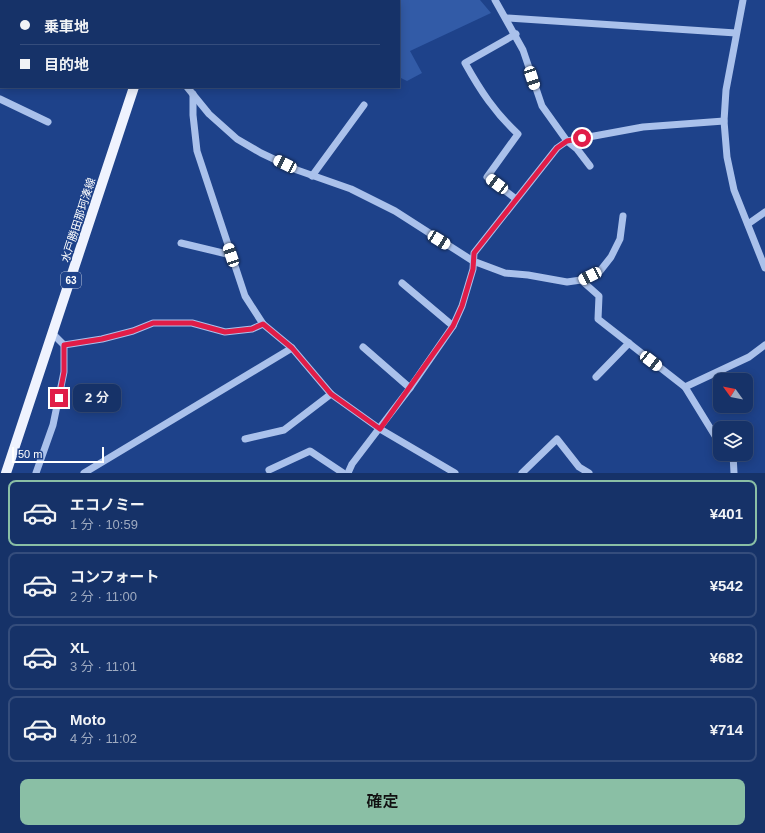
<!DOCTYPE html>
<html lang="ja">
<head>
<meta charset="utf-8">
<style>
	:root { --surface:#163268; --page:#1f3a6e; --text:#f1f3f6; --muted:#9eaac0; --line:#354d7c; --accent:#8abfa5 }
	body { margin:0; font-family:Helvetica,"Noto Sans JP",sans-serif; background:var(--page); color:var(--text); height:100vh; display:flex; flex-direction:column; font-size:15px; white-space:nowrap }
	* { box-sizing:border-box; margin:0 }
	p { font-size:13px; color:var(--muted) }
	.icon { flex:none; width:22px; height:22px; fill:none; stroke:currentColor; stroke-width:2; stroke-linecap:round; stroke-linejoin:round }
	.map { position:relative; height:473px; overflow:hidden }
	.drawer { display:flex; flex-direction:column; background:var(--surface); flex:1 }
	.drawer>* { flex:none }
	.banner { position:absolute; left:0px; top:0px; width:400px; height:88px; box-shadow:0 2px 10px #0003,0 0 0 1px var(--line); display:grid; align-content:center; height:88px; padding:0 20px; background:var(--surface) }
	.needle { width:26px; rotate:303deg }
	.fabs { position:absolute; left:713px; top:373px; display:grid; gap:8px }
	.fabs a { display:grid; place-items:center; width:40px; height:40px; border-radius:8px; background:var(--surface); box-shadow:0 2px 10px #0003,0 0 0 1px var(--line); font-size:20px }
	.scale { position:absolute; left:12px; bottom:10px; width:92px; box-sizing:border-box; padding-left:4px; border:2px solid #fff; border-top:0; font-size:11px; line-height:14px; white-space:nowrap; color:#fff; -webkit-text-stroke:3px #1e428a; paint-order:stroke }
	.end { position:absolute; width:18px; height:18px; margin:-9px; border:5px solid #e11d48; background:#fff; box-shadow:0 0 0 2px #fff }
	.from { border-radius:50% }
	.bubble { position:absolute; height:28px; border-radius:8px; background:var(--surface); box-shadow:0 2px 10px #0003,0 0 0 1px var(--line); font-size:13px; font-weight:600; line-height:28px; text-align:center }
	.car { position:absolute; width:12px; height:24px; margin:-12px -6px; border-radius:5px; box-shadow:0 0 3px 1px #0007; background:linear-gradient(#fff 24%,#345 0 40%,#fff 0 76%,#345 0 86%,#fff 0) }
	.banner b { display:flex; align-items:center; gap:14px; height:38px; font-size:15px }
	.banner b+b { border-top:1px solid var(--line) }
	.banner i { width:10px; height:10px; background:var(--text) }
	ul { padding:7px 0 0; list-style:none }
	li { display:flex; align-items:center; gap:12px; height:66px; margin:0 8px 6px; padding:0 12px; border:2px solid var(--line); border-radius:8px }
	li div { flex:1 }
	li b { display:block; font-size:15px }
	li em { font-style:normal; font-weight:600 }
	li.selected { border-color:var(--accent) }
	li>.icon { width:36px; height:36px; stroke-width:1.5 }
	.cta { display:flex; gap:8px; margin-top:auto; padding:8px 20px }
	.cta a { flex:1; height:46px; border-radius:8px; background:var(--accent); color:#111; font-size:16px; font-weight:600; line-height:46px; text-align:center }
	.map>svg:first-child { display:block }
	.green { fill:#325ba7 }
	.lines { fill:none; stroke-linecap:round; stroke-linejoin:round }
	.minor { stroke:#aac1eb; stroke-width:7 }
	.major { stroke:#eff3fe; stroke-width:10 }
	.route { stroke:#e11d48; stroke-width:5 }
	.labels { text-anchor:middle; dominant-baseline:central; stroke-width:3; stroke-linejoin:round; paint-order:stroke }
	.shield { fill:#1e428a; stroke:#bcc6dc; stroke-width:1 }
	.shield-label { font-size:10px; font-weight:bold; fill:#fff }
	.street-label { font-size:11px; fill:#fff; stroke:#1e428a }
</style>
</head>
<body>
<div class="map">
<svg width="765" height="473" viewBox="0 0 765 473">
	<rect width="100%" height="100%" fill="#1e428a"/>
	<path class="green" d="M303,0H480L491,13L410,51L422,73L407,81L399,77V1Z"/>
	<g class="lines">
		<g class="minor">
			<path d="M495,0L523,50L542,106L567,141L577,149L590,166"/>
			<path d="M743,0L726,90L724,121L727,157L734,190L765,268"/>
			<path d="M507,18L736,33"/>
			<path d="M516,34L465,63C480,90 495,113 518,134L487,177L516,199"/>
			<path d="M187,87L209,114L237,139L261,153L297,170L351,189L395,211L473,261L505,273L528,275L567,282L581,280L600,271L611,257L620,239L623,216"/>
			<path d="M193,94V115L197,151L245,296L263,324L292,348L331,394L380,429L455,473"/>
			<path d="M0,99L48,122"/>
			<path d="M312,176L364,105"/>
			<path d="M748,224L765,212"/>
			<path d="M181,243L231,255"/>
			<path d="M581,280L599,296L598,319L685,387L720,444"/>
			<path d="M402,283L453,326"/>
			<path d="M64,345L102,339L133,331L153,323H192L225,332L252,329L263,324"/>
			<path d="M363,347L410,388"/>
			<path d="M596,377L629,343"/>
			<path d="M685,387L749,357L765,345"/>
			<path d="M245,439L284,430L331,394"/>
			<path d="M733,454L734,473"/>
			<path d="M269,470L310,451L343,473"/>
			<path d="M36,473L53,425L64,372V345L53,334"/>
			<path d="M84,473L292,348"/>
			<path d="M348,473L352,464L410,388L453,326L462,306L473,269L474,253L557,148L567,141L643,127L724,121"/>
			<path d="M522,473L557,439L579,467L589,473"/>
		</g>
		<g class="major">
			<path d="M163,1V0"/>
			<path d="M6,473L134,87"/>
		</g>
	</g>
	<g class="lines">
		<path class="route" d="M59,398L64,372V345L102,339L133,331L153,323H192L225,332L252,329L263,324L292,348L331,394L380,429L453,326L462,306L473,269L474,253L557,148L567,141L582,138"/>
	</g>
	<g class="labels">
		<rect class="shield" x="61" y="272" width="20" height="16" rx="3"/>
		<g class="shield-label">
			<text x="71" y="280">63</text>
		</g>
		<g class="street-label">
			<text transform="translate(78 220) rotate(-72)">水戸勝田那珂湊線</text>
		</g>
	</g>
</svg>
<div class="fabs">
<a><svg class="needle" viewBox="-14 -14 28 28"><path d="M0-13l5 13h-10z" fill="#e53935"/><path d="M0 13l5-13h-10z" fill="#9eaac0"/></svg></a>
<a><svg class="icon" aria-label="layers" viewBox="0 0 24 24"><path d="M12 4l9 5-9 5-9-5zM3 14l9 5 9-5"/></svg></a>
</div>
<div class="scale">50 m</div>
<i class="end from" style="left:582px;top:138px"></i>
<i class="end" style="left:59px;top:398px"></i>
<div class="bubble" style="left:73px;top:384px;width:48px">2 分</div>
<i class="car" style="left:532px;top:78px;rotate:162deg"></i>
<i class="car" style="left:285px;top:164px;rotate:296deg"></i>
<i class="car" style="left:497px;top:184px;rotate:307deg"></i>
<i class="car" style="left:439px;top:240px;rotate:122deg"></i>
<i class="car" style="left:231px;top:255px;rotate:342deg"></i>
<i class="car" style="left:590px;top:276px;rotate:244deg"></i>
<i class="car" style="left:651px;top:361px;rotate:128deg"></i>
<div class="banner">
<b><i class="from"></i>乗車地</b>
<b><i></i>目的地</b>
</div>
</div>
<section class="drawer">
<ul>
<li class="selected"><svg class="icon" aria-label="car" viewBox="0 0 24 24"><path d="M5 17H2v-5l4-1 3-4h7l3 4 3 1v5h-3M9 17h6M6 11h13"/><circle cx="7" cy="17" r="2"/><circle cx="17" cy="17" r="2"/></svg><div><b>エコノミー</b><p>1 分 · 10:59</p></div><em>¥401</em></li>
<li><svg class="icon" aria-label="car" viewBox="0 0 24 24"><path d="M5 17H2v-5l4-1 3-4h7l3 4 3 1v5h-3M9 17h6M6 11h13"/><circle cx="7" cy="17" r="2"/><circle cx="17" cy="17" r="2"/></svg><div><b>コンフォート</b><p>2 分 · 11:00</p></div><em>¥542</em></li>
<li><svg class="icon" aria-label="car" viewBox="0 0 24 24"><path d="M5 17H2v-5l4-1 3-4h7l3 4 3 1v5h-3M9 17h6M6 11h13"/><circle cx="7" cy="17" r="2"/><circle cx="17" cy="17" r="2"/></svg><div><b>XL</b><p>3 分 · 11:01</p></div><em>¥682</em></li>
<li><svg class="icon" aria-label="car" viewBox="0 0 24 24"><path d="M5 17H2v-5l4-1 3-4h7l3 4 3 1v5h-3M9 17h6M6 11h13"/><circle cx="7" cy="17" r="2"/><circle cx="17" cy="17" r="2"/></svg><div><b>Moto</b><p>4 分 · 11:02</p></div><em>¥714</em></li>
</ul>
<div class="cta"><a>確定</a></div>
</section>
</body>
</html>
